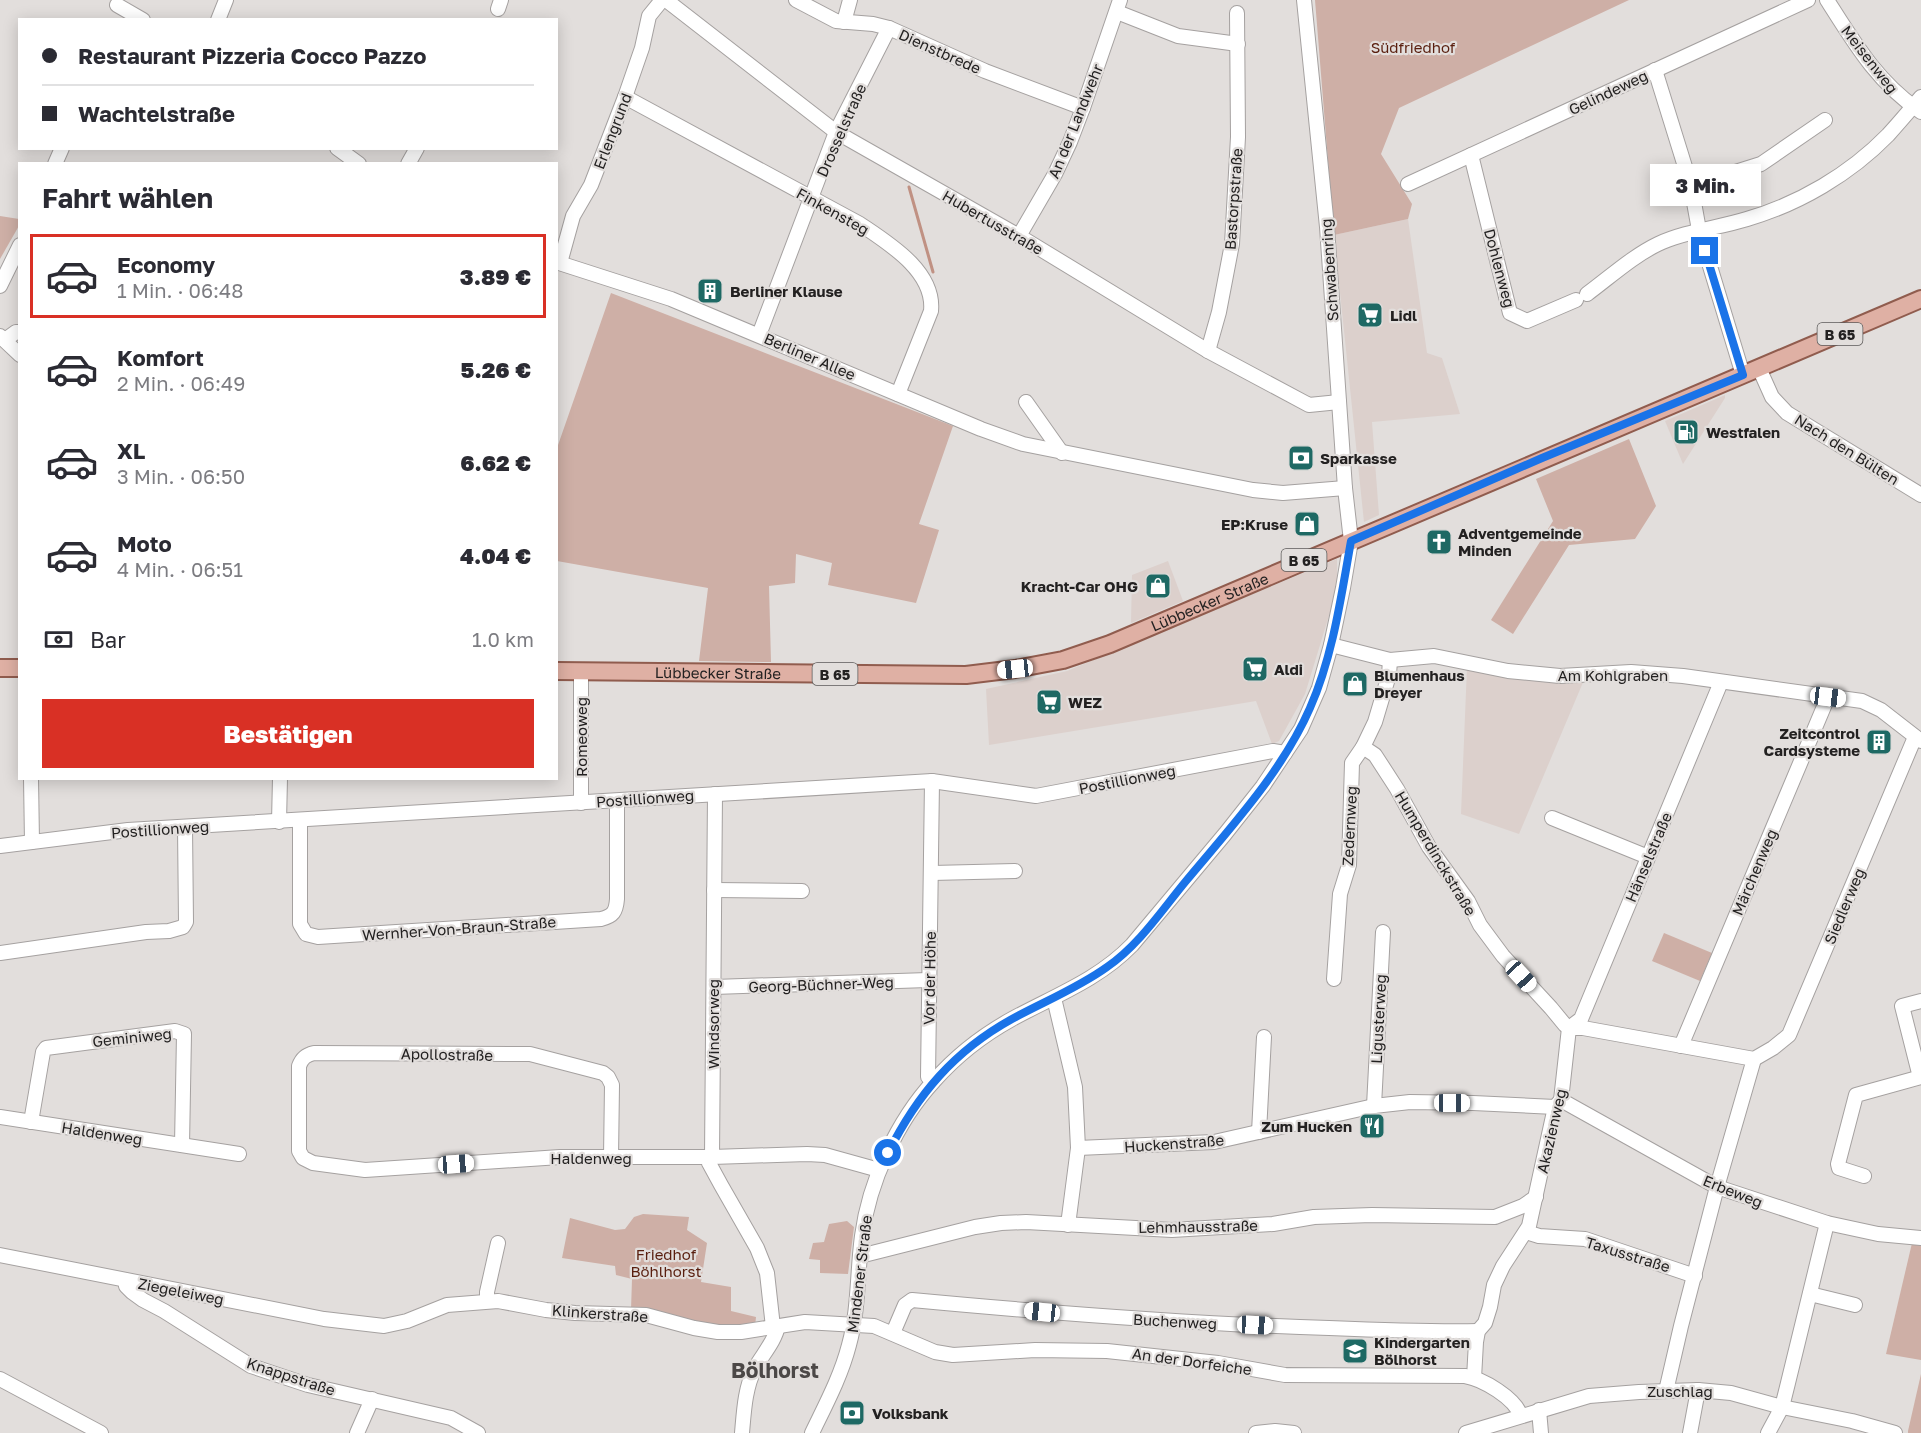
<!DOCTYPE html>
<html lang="de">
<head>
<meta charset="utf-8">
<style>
	:root { --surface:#fff; --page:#f7f7f7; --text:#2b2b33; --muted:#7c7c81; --line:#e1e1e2; --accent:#d93025 }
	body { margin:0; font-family:"Golos Text",sans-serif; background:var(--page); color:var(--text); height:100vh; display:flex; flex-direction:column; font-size:22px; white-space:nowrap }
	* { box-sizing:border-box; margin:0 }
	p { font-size:20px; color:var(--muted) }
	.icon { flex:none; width:33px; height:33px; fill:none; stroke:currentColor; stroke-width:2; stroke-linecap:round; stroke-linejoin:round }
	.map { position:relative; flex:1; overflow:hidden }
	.sheet { position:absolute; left:18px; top:162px; width:540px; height:618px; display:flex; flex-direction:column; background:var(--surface); border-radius:0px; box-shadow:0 3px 15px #0003 }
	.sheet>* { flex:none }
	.guide { position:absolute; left:18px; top:18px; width:540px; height:132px; border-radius:0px; box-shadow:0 3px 15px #0003; display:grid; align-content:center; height:132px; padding:0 24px; background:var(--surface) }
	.end { position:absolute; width:27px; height:27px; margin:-14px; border:8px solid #1a73e8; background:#fff; box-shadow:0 0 0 3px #fff }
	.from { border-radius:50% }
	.bubble { position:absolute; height:42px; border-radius:0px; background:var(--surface); box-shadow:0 3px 15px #0003; font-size:20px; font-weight:800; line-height:42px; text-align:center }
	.car { position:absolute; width:18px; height:36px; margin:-18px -9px; border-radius:8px; box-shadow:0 0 4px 2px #0007; background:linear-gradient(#fff 24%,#345 0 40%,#fff 0 76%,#345 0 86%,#fff 0) }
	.guide b { display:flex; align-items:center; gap:21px; height:57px; font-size:22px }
	.guide b+b { border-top:2px solid var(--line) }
	.guide i { width:15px; height:15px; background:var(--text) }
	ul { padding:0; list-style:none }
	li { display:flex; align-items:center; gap:18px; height:84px; margin:0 12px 9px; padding:0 12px; border:3px solid transparent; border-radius:0px }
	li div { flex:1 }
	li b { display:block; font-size:22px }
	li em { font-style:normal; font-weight:800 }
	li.current { border-color:var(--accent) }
	li>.icon { width:54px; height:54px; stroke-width:1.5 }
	h2 { padding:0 24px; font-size:27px; line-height:72px }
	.pay { display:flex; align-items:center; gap:15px; height:66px; padding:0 24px; font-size:22px }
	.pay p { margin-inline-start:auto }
	.action { display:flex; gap:12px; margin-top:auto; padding:12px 24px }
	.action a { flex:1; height:69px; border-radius:0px; background:var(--accent); color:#fff; font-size:24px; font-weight:800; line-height:69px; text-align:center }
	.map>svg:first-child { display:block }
	.built { fill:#dcd0cc }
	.green { fill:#ceafa6 }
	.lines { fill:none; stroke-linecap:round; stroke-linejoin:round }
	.stream { stroke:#c09183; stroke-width:3 }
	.minor-casing { stroke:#a5a1a0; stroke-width:16 }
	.major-casing { stroke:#905c4e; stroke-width:20 }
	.minor { stroke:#fff; stroke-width:14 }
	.major { stroke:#dfb0a4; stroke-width:16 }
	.route { stroke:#1a73e8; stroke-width:8 }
	.labels { text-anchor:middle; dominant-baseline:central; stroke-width:4.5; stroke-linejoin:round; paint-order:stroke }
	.shield { fill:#e2dedc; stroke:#5c5a59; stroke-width:1.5 }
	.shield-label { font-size:14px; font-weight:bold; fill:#232121 }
	.park-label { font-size:15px; fill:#591e0e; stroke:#e2dedc }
	.street-label { font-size:15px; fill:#232121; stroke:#e2dedc }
	.poi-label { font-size:15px; font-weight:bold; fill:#232121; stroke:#e2dedc; text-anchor:start }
	.district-label { font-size:21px; font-weight:bold; fill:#4c4847; stroke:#e2dedc }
</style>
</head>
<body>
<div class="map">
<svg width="1921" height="1433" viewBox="0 0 1921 1433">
	<rect width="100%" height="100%" fill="#e2dedc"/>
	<g class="built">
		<path d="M1408,219L1427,353L1442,358L1460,414L1372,422L1379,515L1364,522L1334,235Z"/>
		<path d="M1725,395V398L1683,464L1665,421Z"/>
		<path d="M1337,559V582L1331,609L1305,694L1279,741L1272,744L1256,701L989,745L986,689L1067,671Z"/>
		<path d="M1168,561L1183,601L1131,623L1132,575Z"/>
		<path d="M1467,667L1584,680L1519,834L1461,814Z"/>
	</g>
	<g class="green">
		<path d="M1315,0H1629L1399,108L1381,154L1412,204L1408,219L1334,235Z"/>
		<path d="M0,216L19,219L20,224L0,259Z"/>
		<path d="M611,293L953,426L919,524L939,530L916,603L828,585L832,563L796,554L795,583L769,586L771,662L699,661L708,588L557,561V448Z"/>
		<path d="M1629,439L1656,506L1635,539L1569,545L1513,634L1491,620L1553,521L1536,479Z"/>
		<path d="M1664,933L1712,953L1700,981L1652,961Z"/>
		<path d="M643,1214L689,1217L687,1230L707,1243L701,1282L731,1287V1311L756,1317L755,1327H713L631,1310L632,1279L616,1275L615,1266L562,1258L570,1218L615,1230L625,1229L634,1217Z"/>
		<path d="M847,1221L854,1227L848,1274L820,1273V1260L809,1259L813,1243L824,1242L829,1224Z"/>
		<path d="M1912,1243L1921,1244V1360L1886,1354Z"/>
		<path d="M1921,1374V1433H1908V1431Z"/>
	</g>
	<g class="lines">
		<path class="stream" d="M909,187L933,272"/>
		<g class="minor-casing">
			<g id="minor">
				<path d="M666,0L836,132L1019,236L1208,351L1309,405L1339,402"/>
				<path d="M796,0L836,21L873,24L889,28L985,71L1083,108"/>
				<path d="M1827,0C1855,44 1877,82 1921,112"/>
				<path d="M117,5L143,20"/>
				<path d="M498,9L501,0"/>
				<path d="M1117,12L1178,36L1238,44"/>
				<path d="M218,20L226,0"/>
				<path d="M844,22L850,0"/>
				<path d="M1655,70L1691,186L1699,230L1743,375"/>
				<path d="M625,97L860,224C888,243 935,271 931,311L898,394"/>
				<path d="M337,148L359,164"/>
				<path d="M1471,155L1510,313L1527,321L1576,300"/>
				<path d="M55,164L62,148"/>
				<path d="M408,164L417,148"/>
				<path d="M1408,184L1808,0"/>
				<path d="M1691,186L1761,164L1825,120"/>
				<path d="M1019,236L1055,174L1070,142L1083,108L1120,0"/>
				<path d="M556,262L671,299L981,429L1023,444L1253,490L1283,493L1345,488"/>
				<path d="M560,263L573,216L591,185L625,97L642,48L649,16L662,0"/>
				<path d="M0,286L20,245"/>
				<path d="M1587,294C1610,277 1633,256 1658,244C1686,231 1718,228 1747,219C1799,204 1850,174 1888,135C1899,123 1910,110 1921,97"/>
				<path d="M759,335L836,132L889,28"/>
				<path d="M0,336L20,355"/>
				<path d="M5,340L16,332H20"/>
				<path d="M1208,351L1219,312L1232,244L1238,137L1237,13"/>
				<path d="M1759,368L1772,397L1787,413L1921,495"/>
				<path d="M1026,402L1062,453"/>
				<path d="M1331,645L1390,660L1434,656L1508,671L1560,676L1631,672L1683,676L1862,701L1881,710L1921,741"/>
				<path d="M1363,747L1375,755L1397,789L1429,847L1468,901L1480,925L1503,956L1551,1008L1565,1025L1569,1028"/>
				<path d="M31,778L32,842"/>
				<path d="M932,781L928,1077L933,1081"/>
				<path d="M581,803V672"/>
				<path d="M1552,818L1648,857"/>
				<path d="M300,820V924L306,934L318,937L601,919C613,916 616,912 617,899V801"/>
				<path d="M279,822L280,778"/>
				<path d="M0,846L128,830L932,781L1036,796L1273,751L1285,753"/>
				<path d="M932,873L1015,871"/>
				<path d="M714,890L802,891"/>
				<path d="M0,953L146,932L169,931L183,927L186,922L185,827"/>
				<path d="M1334,979L1340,894L1349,865L1352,763L1363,747L1375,722L1389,675L1390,660"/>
				<path d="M714,987L928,980"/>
				<path d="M1054,998L1075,1087L1078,1148L1068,1225"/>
				<path d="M1569,1028H1583L1754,1059L1773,1048L1789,1035L1915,737"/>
				<path d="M1569,1028L1581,1019L1721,682"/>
				<path d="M1681,1046L1828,697"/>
				<path d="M1920,1077L1902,1006L1921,1001"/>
				<path d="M1561,1100L1717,1187L1827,1223L1878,1234L1921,1238"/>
				<path d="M1374,1106L1383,932"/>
				<path d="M0,1117L239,1154"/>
				<path d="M31,1122L43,1052L46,1048L175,1031L184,1034L182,1145"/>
				<path d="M1259,1132L1264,1037"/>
				<path d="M1078,1148L1214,1142L1374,1106L1410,1102L1473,1103L1555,1107"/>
				<path d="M611,1157L612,1085L608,1077L603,1073L530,1054L314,1053C306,1055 302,1058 299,1066V1151L303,1158L313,1163L365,1170L560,1157H712L807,1154L825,1155L879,1170"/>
				<path d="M708,1157L709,1163L721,1185L757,1248L767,1273L773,1327"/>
				<path d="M712,1157L715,794"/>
				<path d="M1864,1176L1839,1168L1838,1164L1856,1095L1921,1077"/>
				<path d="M1526,1232L1539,1236L1585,1239L1695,1276"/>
				<path d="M0,1255L324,1319L384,1326L407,1321L447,1305L498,1301L546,1310L575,1313L646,1315L694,1328L718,1332H741L805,1322L874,1326L935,1352L953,1355L1035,1350L1107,1351L1218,1363L1285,1375L1465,1376C1483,1379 1515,1398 1521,1416"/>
				<path d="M860,1256L975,1227L1001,1223L1026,1222L1172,1230L1273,1224L1314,1217L1372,1215L1495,1217L1523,1206L1536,1197"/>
				<path d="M125,1280L126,1286L132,1292L143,1300L164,1311L251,1366L308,1385L451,1418L478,1433"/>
				<path d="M1810,1294L1855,1305"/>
				<path d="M487,1301V1292L498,1243"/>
				<path d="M893,1333L905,1305L912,1300C1051,1313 1189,1324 1329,1328C1379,1330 1429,1332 1478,1331"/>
				<path d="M1474,1378L1476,1342L1478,1331L1485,1323L1490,1307L1494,1285L1503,1266L1529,1226L1555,1107L1561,1100L1569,1028"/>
				<path d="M0,1379L101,1433"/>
				<path d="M1666,1391L1681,1326L1717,1187L1754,1059"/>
				<path d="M1539,1410L1541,1433"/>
				<path d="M357,1433L372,1399"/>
				<path d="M742,1433C744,1410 745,1388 755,1368C763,1354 775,1341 778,1326"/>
				<path d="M812,1433C826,1404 841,1376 849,1345C859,1309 857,1273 862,1236C869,1182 897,1121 934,1081C956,1056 983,1035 1012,1019C1054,996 1098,980 1132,945L1225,834L1263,786L1301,729L1319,688L1331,645L1343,588L1351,541L1345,488L1327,227L1304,0"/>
				<path d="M1256,1433L1275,1431L1294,1433"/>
				<path d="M1466,1433L1589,1396L1639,1392L1698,1390L1731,1393L1782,1407L1852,1421L1895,1433"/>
				<path d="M1690,1433L1698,1390"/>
				<path d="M1768,1433L1782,1407L1788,1383L1827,1223"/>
			</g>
		</g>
		<g class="major-casing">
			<g id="major">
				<path d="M0,668H20"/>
				<path id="s1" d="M556,671L966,675L1015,669L1063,660L1110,644L1921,299"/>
			</g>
		</g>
		<use href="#minor" class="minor"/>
		<use href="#major" class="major"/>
	</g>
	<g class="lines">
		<path class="route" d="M888,1153C917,1095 954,1051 1012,1019C1043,1002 1078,988 1107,967C1139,945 1162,910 1186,881C1231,827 1282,772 1310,708C1333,656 1341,597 1351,541L1542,458L1743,375L1705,251"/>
	</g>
	<defs>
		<g id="building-square" transform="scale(1.35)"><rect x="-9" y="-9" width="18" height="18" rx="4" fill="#1e6964" stroke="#e2dedc"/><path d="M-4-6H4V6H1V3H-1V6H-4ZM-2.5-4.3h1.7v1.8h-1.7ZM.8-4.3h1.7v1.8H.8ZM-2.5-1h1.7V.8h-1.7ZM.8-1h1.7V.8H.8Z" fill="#fff"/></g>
		<g id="supermarket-square" transform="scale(1.35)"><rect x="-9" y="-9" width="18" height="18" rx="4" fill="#1e6964" stroke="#e2dedc"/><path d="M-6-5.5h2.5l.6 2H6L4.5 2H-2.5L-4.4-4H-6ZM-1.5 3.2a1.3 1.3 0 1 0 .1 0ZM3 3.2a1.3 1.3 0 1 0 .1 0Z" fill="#fff"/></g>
		<g id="fuel-square" transform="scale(1.35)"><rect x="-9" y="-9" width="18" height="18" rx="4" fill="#1e6964" stroke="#e2dedc"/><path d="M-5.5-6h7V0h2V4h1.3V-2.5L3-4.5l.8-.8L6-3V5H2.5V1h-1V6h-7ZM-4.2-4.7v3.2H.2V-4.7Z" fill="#fff"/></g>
		<g id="bank-square" transform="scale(1.35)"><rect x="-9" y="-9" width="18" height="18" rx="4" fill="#1e6964" stroke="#e2dedc"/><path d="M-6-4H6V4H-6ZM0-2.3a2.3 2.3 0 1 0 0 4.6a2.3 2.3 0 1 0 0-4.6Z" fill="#fff"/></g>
		<g id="shop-square" transform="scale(1.35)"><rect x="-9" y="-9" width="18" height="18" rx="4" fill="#1e6964" stroke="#e2dedc"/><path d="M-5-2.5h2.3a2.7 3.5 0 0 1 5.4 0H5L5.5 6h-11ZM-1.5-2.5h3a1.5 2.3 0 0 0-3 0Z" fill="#fff"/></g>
		<g id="church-square" transform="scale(1.35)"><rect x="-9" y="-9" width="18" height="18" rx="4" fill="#1e6964" stroke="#e2dedc"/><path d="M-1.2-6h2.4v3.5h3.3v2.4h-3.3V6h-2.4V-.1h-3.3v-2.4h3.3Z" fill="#fff"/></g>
		<g id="restaurant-square" transform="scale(1.35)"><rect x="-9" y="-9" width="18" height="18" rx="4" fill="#1e6964" stroke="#e2dedc"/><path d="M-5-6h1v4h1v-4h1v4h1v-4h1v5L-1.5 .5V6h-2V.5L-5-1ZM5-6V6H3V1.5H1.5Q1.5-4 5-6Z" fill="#fff"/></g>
		<g id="school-square" transform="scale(1.35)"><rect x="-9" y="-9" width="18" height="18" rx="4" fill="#1e6964" stroke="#e2dedc"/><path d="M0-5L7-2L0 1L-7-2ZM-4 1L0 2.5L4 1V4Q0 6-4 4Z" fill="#fff"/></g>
	</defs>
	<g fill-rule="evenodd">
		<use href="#building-square" x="710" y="291"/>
		<use href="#supermarket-square" x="1370" y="315"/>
		<use href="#fuel-square" x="1686" y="432"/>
		<use href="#bank-square" x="1301" y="458"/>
		<use href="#shop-square" x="1307" y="524"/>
		<use href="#church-square" x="1439" y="542"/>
		<use href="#shop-square" x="1158" y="586"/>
		<use href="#supermarket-square" x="1255" y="669"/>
		<use href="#shop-square" x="1355" y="684"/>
		<use href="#supermarket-square" x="1049" y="702"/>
		<use href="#building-square" x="1879" y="742"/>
		<use href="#restaurant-square" x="1372" y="1126"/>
		<use href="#school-square" x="1355" y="1351"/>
		<use href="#bank-square" x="852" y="1413"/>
	</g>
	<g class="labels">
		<g class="shield">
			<rect x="1817.5" y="323" width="45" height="22" rx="4.5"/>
			<rect x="1281.5" y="549" width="45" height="22" rx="4.5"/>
			<rect x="812.5" y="663" width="45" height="22" rx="4.5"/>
		</g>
		<g class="shield-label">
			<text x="1840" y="334">B 65</text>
			<text x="1304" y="560">B 65</text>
			<text x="835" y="674">B 65</text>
		</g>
		<g class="park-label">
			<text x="1413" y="47">Südfriedhof</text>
			<text x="666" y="1254">Friedhof<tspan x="666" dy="17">Böhlhorst</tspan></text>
		</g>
		<g class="street-label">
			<text transform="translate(940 51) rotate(24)">Dienstbrede</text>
			<text transform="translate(1870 59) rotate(52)">Meisenweg</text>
			<text transform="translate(1608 92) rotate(-25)">Gelindeweg</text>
			<text transform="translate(1075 121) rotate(-68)">An der Landwehr</text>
			<text transform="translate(841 130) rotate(-66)">Drosselstraße</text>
			<text transform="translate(612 131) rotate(-69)">Erlengrund</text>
			<text transform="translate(1233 199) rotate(-86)">Bastorpstraße</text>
			<text transform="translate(833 211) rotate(29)">Finkensteg</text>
			<text transform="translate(993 222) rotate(30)">Hubertusstraße</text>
			<text transform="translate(1500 268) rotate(75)">Dohlenweg</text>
			<text transform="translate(1329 270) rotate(-94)">Schwabenring</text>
			<text transform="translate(810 356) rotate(23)">Berliner Allee</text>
			<text transform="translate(1847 449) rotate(32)">Nach den Bülten</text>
			<text stroke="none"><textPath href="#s1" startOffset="666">Lübbecker Straße</textPath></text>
			<text stroke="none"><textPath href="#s1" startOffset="162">Lübbecker Straße</textPath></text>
			<text x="1613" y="675">Am Kohlgraben</text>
			<text transform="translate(581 737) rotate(-90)">Romeoweg</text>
			<text transform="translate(1127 779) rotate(-11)">Postillionweg</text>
			<text transform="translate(645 798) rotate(-4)">Postillionweg</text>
			<text transform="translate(1349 826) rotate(-87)">Zedernweg</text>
			<text transform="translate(160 829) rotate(-4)">Postillionweg</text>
			<text transform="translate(1436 853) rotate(59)">Humperdinckstraße</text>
			<text transform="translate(1648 857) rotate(-67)">Hänselstraße</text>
			<text transform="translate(1754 872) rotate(-67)">Märchenweg</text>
			<text transform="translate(1844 906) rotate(-67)">Siedlerweg</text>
			<text transform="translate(459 928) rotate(-4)">Wernher-Von-Braun-Straße</text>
			<text transform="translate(929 978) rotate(-89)">Vor der Höhe</text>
			<text transform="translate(821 984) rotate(-2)">Georg-Büchner-Weg</text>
			<text transform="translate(1378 1019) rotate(-87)">Ligusterweg</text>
			<text transform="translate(713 1024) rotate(-90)">Windsorweg</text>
			<text transform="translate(132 1037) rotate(-6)">Geminiweg</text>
			<text transform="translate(447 1054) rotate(1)">Apollostraße</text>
			<text transform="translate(1551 1131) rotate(-77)">Akazienweg</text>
			<text transform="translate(102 1133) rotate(9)">Haldenweg</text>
			<text transform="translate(1174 1143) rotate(-4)">Huckenstraße</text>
			<text x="591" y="1158">Haldenweg</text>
			<text transform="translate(1733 1191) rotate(22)">Erbeweg</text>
			<text transform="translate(1198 1226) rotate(-1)">Lehmhausstraße</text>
			<text transform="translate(1628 1254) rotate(17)">Taxusstraße</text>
			<text transform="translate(859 1274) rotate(-83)">Mindener Straße</text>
			<text transform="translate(181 1291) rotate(11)">Ziegeleiweg</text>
			<text transform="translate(600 1313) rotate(4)">Klinkerstraße</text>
			<text transform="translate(1175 1321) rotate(3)">Buchenweg</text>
			<text transform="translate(1192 1361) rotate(8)">An der Dorfeiche</text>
			<text transform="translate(291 1376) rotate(18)">Knappstraße</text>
			<text x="1680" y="1391">Zuschlag</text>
		</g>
		<g class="poi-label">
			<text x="730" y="291">Berliner Klause</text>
			<text x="1390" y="315">Lidl</text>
			<text x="1706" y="432">Westfalen</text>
			<text x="1320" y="458">Sparkasse</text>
			<text x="1288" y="524" text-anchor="end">EP:Kruse</text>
			<text x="1458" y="533">Adventgemeinde<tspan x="1458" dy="17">Minden</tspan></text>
			<text x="1138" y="586" text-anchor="end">Kracht-Car OHG</text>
			<text x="1274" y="669">Aldi</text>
			<text x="1374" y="675">Blumenhaus<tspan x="1374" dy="17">Dreyer</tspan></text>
			<text x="1068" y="702">WEZ</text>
			<text x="1860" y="733" text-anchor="end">Zeitcontrol<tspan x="1860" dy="17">Cardsysteme</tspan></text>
			<text x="1352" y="1126" text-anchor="end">Zum Hucken</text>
			<text x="1374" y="1342">Kindergarten<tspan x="1374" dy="17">Bölhorst</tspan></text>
			<text x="872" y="1413">Volksbank</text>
		</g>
		<g class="district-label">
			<text x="775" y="1370">Bölhorst</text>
		</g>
	</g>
</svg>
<i class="end from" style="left:888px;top:1153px"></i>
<i class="end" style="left:1705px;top:251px"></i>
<div class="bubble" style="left:1650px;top:164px;width:111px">3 Min.</div>
<i class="car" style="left:1015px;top:669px;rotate:264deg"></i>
<i class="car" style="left:1828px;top:697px;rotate:97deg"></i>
<i class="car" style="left:1521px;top:976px;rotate:137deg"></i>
<i class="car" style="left:1452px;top:1103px;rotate:90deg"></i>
<i class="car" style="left:456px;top:1164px;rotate:86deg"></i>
<i class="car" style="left:1042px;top:1312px;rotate:276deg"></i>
<i class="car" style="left:1255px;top:1325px;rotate:93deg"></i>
<div class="guide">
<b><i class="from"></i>Restaurant Pizzeria Cocco Pazzo</b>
<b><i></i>Wachtelstraße</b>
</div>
<section class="sheet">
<h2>Fahrt wählen</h2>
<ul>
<li class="current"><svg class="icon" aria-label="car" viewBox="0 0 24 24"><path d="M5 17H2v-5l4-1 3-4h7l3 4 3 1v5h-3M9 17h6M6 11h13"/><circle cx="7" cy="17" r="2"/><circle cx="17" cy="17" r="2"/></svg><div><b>Economy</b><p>1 Min. · 06:48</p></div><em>3.89 €</em></li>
<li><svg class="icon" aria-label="car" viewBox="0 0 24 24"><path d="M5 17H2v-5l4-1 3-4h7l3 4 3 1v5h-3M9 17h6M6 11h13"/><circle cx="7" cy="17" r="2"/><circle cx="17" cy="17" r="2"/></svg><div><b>Komfort</b><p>2 Min. · 06:49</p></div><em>5.26 €</em></li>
<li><svg class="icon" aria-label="car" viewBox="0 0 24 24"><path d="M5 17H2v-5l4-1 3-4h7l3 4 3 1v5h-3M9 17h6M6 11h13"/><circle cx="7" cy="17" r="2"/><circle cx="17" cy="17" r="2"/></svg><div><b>XL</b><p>3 Min. · 06:50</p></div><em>6.62 €</em></li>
<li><svg class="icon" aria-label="car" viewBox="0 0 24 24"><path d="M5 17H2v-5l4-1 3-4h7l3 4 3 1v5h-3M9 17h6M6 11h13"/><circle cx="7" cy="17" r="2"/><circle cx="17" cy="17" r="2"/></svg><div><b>Moto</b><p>4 Min. · 06:51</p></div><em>4.04 €</em></li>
</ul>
<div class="pay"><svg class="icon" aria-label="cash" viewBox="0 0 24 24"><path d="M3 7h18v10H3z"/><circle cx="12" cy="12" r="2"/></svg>Bar<p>1.0 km</p></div>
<div class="action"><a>Bestätigen</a></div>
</section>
</div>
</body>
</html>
